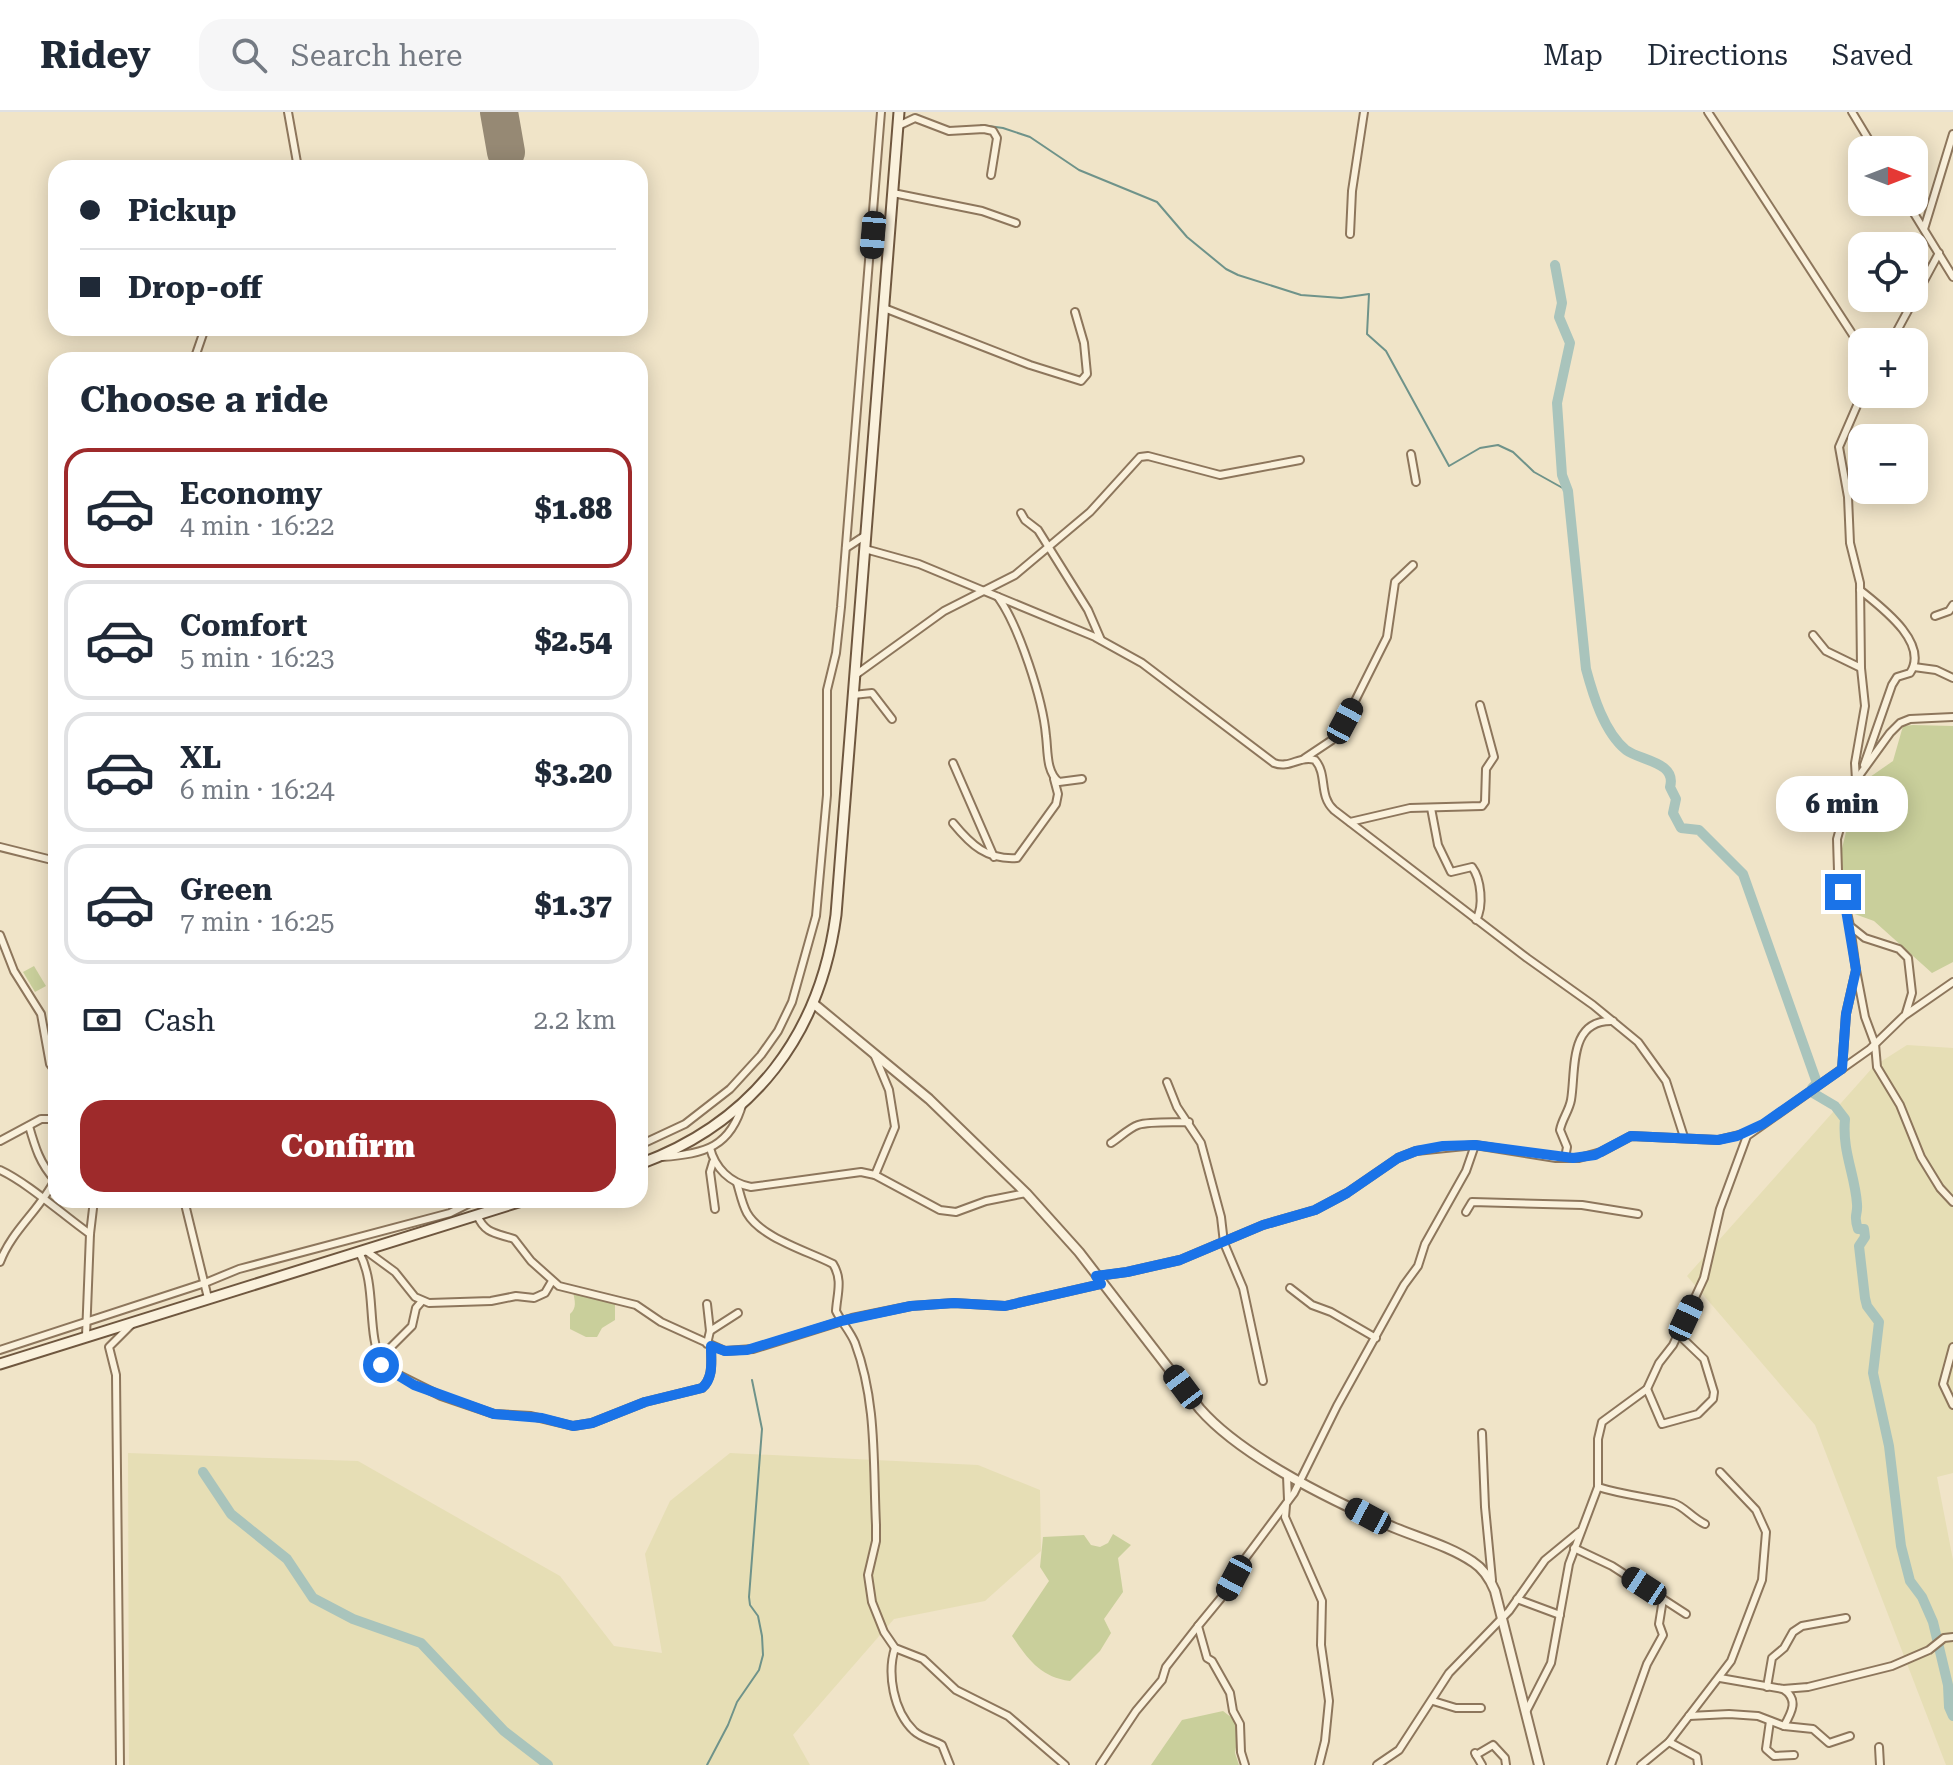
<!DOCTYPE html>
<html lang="en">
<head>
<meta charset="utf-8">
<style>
	:root { --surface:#fff; --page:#f6f6f7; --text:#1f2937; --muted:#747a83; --line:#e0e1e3; --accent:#9e2a2b }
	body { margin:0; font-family:"Roboto Serif",serif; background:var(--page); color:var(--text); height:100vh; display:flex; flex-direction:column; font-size:30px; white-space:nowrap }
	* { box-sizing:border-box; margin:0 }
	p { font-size:26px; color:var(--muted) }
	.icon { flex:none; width:44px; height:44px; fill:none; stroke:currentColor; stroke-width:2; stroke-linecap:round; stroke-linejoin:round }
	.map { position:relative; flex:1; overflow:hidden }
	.drawer { position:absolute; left:48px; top:240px; width:600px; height:856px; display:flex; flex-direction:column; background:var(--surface); border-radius:24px; box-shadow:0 4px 20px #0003 }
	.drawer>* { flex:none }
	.banner { position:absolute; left:48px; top:48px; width:600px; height:176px; border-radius:24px; box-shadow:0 4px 20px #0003; display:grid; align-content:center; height:176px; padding:0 32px; background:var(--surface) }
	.needle { width:52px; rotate:90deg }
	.fabs { position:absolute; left:1848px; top:24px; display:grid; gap:16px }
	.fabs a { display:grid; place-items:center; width:80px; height:80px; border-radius:16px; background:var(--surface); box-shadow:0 4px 20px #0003; font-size:40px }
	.end { position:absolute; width:36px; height:36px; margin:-18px; border:10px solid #1a73e8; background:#fff; box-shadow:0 0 0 4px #fff }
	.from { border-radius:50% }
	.bubble { position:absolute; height:56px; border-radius:24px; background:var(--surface); box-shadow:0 4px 20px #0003; font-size:26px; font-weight:800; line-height:56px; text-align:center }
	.car { position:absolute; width:24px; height:48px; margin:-24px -12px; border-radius:10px; box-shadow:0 0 6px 2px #0007; background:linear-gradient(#222 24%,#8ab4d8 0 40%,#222 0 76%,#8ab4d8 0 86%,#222 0) }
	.banner b { display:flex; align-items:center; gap:28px; height:76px; font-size:30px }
	.banner b+b { border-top:2px solid var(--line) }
	.banner i { width:20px; height:20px; background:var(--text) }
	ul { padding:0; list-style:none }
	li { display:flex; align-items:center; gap:24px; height:120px; margin:0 16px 12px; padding:0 16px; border:4px solid var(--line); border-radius:24px }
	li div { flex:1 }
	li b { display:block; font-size:30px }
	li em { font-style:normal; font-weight:800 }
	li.selected { border-color:var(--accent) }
	li>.icon { width:72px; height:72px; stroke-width:1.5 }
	h2 { padding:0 32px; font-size:36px; line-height:96px }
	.pay { display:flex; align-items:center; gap:20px; height:88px; padding:0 32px; font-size:30px }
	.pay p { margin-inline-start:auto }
	.cta { display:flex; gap:16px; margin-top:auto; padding:16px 32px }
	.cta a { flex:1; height:92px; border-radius:24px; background:var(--accent); color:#fff; font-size:32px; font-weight:800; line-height:92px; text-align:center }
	header { display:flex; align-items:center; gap:48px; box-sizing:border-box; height:112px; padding:0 40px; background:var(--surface); border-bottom:2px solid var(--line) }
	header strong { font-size:38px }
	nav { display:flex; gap:44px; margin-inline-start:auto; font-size:28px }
	.search { width:560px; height:72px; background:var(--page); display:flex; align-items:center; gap:20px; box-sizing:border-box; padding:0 28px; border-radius:24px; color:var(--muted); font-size:30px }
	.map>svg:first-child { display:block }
	.farmland { fill:#e6deb5 }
	.green { fill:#c9cf9b }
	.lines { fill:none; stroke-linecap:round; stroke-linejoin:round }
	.stream { stroke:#6f938a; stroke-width:2 }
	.river { stroke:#a9c4bc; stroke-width:10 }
	.runway { stroke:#968974; stroke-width:38 }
	.minor-casing { stroke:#8d765c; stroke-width:10 }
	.tertiary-casing { stroke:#8d765c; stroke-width:12 }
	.secondary-casing { stroke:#6f573f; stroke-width:13 }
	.minor { stroke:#faf1dc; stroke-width:6 }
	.tertiary { stroke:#faf1dc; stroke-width:8 }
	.secondary { stroke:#faf1dc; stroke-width:9 }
	.route { stroke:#1a73e8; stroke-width:10 }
</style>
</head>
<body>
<header>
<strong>Ridey</strong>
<div class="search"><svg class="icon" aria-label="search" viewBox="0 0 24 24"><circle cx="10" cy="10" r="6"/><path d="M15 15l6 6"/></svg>Search here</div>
<nav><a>Map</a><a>Directions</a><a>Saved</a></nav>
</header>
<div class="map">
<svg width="1953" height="1653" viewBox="0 0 1953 1653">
	<rect width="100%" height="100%" fill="#f0e4c8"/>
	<g class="farmland">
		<path d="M1907,933L1953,936V1361L1937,1365L1953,1448V1653H1946L1815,1313L1687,1164L1874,954Z"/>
		<path d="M128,1341L358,1349L560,1464L614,1534L662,1541L645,1442L670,1389L730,1341L978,1353L1040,1378L1041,1439L985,1489L894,1507L793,1623L810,1653H129Z"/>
	</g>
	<g class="green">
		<path d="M1913,613L1953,614V850L1932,861L1874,809L1849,800L1840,745L1857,674L1893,649L1903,614Z"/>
		<path d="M34,854L46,874L35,880L23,860Z"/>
		<path d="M573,1180L615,1190V1208L602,1216L597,1225H586L570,1217V1202C577,1196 575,1189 573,1180Z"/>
		<path d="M1113,1422L1131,1433L1118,1446L1123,1480L1104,1507L1111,1521L1100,1539L1070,1569C1040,1565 1028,1547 1012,1524L1049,1469L1040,1455L1043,1425L1084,1423L1091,1433L1100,1435L1108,1431Z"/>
		<path d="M1223,1599L1240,1612L1235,1641L1239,1653H1151L1182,1608Z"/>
	</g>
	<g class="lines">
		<g class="stream">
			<path d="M981,13L1003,16L1030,25L1079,58L1157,90L1187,125L1226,157L1238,163L1301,183L1341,186L1369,182L1367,222L1386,239L1449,354L1480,336L1498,333L1513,340L1534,360L1568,379"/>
			<path d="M707,1653L728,1613L737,1590L759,1558L763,1543L762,1524L758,1504L750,1493L749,1485L762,1317L752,1268"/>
		</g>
		<g class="river">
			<path d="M1555,153L1562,191L1559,205L1570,231L1557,291L1562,363L1568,379L1586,557C1593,583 1604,620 1626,638C1641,649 1677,650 1670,675L1676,687L1673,701L1681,716L1699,718L1743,762L1817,971L1812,976"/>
			<path d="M1813,981L1835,994L1845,1007C1842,1040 1855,1062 1857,1092C1858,1104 1853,1102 1858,1117H1864L1865,1125L1859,1134L1865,1186L1867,1194L1879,1210L1873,1261L1889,1334L1901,1434L1910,1469L1922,1485L1933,1510L1948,1573L1949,1595L1953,1604"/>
			<path d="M203,1360L231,1402L287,1447L313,1486L353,1507L421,1531L504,1619L548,1653"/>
		</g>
		<path class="runway" d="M499,0L506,40"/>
		<g class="minor-casing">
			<g id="minor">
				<path d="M288,0L298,56"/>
				<path d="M1708,0L1862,237"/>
				<path d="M1852,0L1875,38"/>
				<path d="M898,14L915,6L949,19L984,17L993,19L997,26L991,63"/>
				<path d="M893,81L982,99L1016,111"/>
				<path d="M1907,90L1953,165"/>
				<path d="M1924,117L1953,22"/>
				<path d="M1350,122L1352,79L1364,0"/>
				<path d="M884,196L1030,253L1081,269L1087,262L1084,231L1075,200"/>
				<path d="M1891,230L1939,141"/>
				<path d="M194,248L205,216"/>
				<path d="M1411,342L1416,370"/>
				<path d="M1021,401L1025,408L1038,418L1088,498L1101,528"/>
				<path d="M846,436L866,423"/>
				<path d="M865,437L919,452L1095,525L1142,551L1274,651C1290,657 1300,643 1315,648C1328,663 1318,683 1334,698L1527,846L1593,893L1638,930L1666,969L1684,1025"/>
				<path d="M1860,478C1881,495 1930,531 1910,561L1897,565L1892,573L1864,653"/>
				<path d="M998,485C1019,514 1043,588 1046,624C1048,639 1046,660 1059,670L1082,667"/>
				<path d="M1935,504L1949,499L1953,493"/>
				<path d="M1813,523L1826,539L1861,556"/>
				<path d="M1914,555L1936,558L1953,566"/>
				<path d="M854,564L944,499L1015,463L1090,400L1140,345L1148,344L1220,363L1300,348"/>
				<path d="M853,583L872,581L892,607"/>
				<path d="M1305,646L1332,628L1345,609L1387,525L1395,470L1413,453"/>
				<path d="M953,651L994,745"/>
				<path d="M1856,668L1855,651L1865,594L1861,556L1860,471L1850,431L1848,385L1839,335L1862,282"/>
				<path d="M1431,696L1438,733L1451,760L1472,755C1481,767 1484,794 1476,808"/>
				<path d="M1350,710L1410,696L1482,694L1485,690L1486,657L1494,645L1480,593"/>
				<path d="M953,711C971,733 987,748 1017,746L1056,692L1058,682L1054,667"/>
				<path d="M0,735L56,749"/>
				<path d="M0,823L14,859L41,902L50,952L56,960"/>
				<path d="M1856,858L1865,905L1875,932L1877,955L1900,993L1921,1045L1940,1076L1953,1090"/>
				<path d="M1906,901L1912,881L1908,846L1899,837L1865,826L1850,814L1838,759L1837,727L1848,688L1856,668L1890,621L1900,611L1910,607L1953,605"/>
				<path d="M874,942L889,978L895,1015L875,1063"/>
				<path d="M1842,957L1846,902L1856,858L1850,814"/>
				<path d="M1167,970L1177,995L1201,1031L1221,1105L1224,1131L1243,1176L1263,1269"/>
				<path d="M29,1014C35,1035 40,1052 55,1068"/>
				<path d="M0,1029L41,1007H56"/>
				<path d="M1111,1031C1119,1026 1129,1016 1138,1013C1151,1009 1175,1011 1189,1010"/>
				<path d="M640,1033L685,1012L730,977L761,943L778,919L792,890L816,804L827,683V578L836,541L841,495L881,0"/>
				<path d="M710,1036C715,1056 730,1071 751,1075L861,1060L875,1063L940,1098L956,1100L986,1089L1026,1081"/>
				<path d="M662,1045C705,1042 731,1035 743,990"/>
				<path d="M1565,1046L1567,1035L1560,1018C1562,1007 1569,999 1571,988C1576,959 1568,907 1613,909"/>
				<path d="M713,1050L710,1060L715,1097"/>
				<path d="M0,1058C28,1071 63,1103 90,1122"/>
				<path d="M737,1071C740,1081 742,1092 747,1101C761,1126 808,1139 833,1152C843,1168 837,1182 836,1199C842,1211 850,1219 855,1231C877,1290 873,1351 876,1413V1429L868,1463L872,1490L884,1520L895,1536L923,1547L956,1578L1008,1604L1065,1653"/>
				<path d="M184,1088L208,1186"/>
				<path d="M1466,1100L1472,1090L1582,1093L1638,1102"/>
				<path d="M477,1103C485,1122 496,1121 514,1127L531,1149L559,1174L636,1193L661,1210L725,1239L753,1237L852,1206L911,1194L954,1191L1005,1194L1101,1172"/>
				<path d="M365,1138L395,1160L415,1185L429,1191L491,1189L516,1184L534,1186L545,1181L552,1169"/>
				<path d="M359,1140C378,1175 365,1219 383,1255L441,1284L494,1302L531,1304L573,1314L592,1311L645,1290L702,1276C714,1265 711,1249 711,1234"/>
				<path d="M0,1150C12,1118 40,1098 56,1066"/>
				<path d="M1098,1164L1127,1160L1180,1148L1263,1113L1315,1098L1347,1081L1398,1046L1416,1039L1475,1033L1556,1046H1579L1601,1040L1631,1024L1718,1028L1751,1020"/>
				<path d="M1290,1176L1312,1193L1331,1200L1376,1226"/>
				<path d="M707,1192L710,1219L707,1232"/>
				<path d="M710,1219L738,1201"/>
				<path d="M86,1224L90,1122L94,1088"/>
				<path d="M1953,1235L1943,1272L1953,1293"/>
				<path d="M0,1238L205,1171L239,1157L450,1101L476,1088"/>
				<path d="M379,1247L412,1214L416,1196L422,1189"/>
				<path d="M1647,1277L1662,1312L1698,1302L1713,1287L1714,1280L1704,1247L1678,1222"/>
				<path d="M1482,1321L1485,1395L1492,1468"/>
				<path d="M1287,1364L1288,1388"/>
				<path d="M1598,1375C1623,1383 1648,1385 1673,1391C1684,1394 1692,1406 1705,1412"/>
				<path d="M1286,1393L1285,1405L1322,1489L1321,1533L1329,1589L1325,1629L1319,1653"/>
				<path d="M1574,1436L1612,1454L1686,1502"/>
				<path d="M1517,1487L1560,1503"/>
				<path d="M895,1536C887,1561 893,1599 914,1619C921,1626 933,1628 942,1633L950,1653"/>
				<path d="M1720,1566L1783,1577L1808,1575L1892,1554L1929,1538L1944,1526L1953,1525"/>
				<path d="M1767,1575L1772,1546L1784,1536L1793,1520L1802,1514L1846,1506"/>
				<path d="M1783,1577C1799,1587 1792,1600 1784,1614"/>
				<path d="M1433,1589L1456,1596H1481"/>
				<path d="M1526,1600L1551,1551L1569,1452L1598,1375V1327L1602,1310L1647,1277L1659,1251L1673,1233L1704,1166L1720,1097L1747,1024L1870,937L1904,904L1953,870"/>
				<path d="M1689,1604L1729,1602L1758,1604L1784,1614L1813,1617L1829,1631L1850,1624"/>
				<path d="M1770,1609L1766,1637L1774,1644L1794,1643"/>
				<path d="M1669,1630L1697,1645L1698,1653"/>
				<path d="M1879,1635L1880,1653"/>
				<path d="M1475,1641L1482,1653"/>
				<path d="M1476,1643L1493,1633L1505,1646L1506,1653"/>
				<path d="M120,1653L116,1263L109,1235L132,1212"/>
				<path d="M1100,1653L1136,1599L1162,1568L1166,1555L1198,1514"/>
				<path d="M1245,1653L1241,1640L1240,1612L1233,1599L1230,1581L1212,1549L1207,1546L1198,1514L1226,1480L1241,1452L1294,1381L1337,1294L1404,1173L1418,1154L1425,1132L1466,1059L1475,1033"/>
				<path d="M1377,1653L1399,1638L1449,1561L1509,1499L1545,1448L1579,1420"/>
				<path d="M1611,1653L1647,1552L1663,1523L1659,1512L1663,1487"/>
				<path d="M1641,1653L1669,1630L1731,1549L1762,1468L1766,1420L1756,1398L1720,1360"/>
			</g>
		</g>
		<g class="tertiary-casing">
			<path id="tertiary" d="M814,892L929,987L1026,1081L1079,1140L1200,1297C1242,1345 1329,1387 1388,1413C1415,1425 1448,1433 1473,1450C1484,1457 1490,1467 1495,1479L1539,1653"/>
		</g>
		<g class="secondary-casing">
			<g id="secondary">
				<path d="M640,1052C754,1010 820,922 836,803L899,0"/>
				<path d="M0,1252L525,1088"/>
			</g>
		</g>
		<use href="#minor" class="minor"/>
		<use href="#tertiary" class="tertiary"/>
		<use href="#secondary" class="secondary"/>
	</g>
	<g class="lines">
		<path class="route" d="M381,1253L414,1273L494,1302L542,1306L573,1314L592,1311L645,1290L702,1276C714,1266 711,1249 711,1234L725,1239L747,1238L841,1209L911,1194L954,1191L1005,1194L1101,1172L1096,1164L1127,1160L1180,1148L1263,1113L1315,1098L1347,1081L1398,1046L1416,1039L1443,1034L1475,1033L1573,1046L1595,1043L1631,1024L1718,1028L1737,1024L1763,1012L1842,957L1846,902L1856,858L1843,780"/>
	</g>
</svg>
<div class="fabs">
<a><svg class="needle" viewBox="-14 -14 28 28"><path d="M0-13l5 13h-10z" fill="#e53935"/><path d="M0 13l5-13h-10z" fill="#747a83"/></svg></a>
<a><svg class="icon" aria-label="locate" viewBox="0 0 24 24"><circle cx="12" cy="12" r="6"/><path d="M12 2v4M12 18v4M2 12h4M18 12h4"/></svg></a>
<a>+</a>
<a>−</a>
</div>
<i class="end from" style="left:381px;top:1253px"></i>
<i class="end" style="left:1843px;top:780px"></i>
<div class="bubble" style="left:1776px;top:664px;width:132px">6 min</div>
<i class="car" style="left:873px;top:123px;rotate:185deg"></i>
<i class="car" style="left:1345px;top:609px;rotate:28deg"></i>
<i class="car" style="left:1686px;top:1206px;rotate:25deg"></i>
<i class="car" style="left:1183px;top:1275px;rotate:323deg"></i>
<i class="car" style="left:1368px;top:1404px;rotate:298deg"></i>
<i class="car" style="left:1234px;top:1466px;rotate:208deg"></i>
<i class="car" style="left:1644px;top:1474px;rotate:303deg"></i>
<div class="banner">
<b><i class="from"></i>Pickup</b>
<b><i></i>Drop-off</b>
</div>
<section class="drawer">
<h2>Choose a ride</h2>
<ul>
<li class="selected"><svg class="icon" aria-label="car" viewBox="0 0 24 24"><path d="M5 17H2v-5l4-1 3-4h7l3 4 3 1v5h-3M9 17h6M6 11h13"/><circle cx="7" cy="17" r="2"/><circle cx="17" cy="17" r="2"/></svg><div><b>Economy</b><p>4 min · 16:22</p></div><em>$1.88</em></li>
<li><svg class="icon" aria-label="car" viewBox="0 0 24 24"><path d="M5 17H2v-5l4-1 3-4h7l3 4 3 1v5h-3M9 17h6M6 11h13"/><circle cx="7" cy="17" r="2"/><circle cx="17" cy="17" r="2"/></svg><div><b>Comfort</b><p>5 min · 16:23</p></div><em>$2.54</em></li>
<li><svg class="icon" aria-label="car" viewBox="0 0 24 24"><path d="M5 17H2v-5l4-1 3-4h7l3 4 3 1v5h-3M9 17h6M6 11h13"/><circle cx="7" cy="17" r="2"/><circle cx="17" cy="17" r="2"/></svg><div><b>XL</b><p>6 min · 16:24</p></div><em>$3.20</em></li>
<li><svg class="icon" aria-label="car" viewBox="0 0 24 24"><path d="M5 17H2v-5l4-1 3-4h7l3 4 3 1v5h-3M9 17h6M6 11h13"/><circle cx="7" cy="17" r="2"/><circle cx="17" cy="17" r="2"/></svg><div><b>Green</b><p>7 min · 16:25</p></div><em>$1.37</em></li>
</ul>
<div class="pay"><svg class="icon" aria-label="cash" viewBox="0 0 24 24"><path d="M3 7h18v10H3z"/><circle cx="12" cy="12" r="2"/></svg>Cash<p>2.2 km</p></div>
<div class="cta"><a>Confirm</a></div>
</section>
</div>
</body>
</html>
